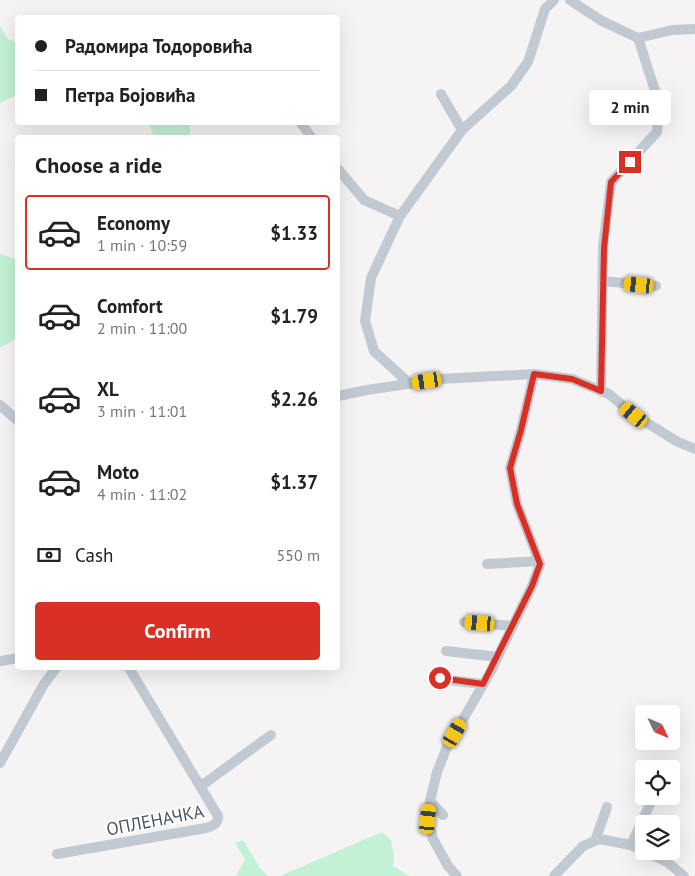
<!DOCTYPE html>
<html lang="en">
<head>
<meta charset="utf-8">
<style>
	:root { --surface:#fff; --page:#f6f6f6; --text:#222; --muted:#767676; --line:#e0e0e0; --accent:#d93025 }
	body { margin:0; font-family:"PT Sans",sans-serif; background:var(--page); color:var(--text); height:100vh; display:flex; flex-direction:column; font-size:19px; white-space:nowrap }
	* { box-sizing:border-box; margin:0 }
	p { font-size:16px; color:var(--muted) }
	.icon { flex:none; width:28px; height:28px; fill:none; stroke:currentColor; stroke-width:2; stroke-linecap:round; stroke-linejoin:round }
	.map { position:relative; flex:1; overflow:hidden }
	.sheet { position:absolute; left:15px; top:135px; width:325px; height:535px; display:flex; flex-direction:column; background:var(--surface); border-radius:5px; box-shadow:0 5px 20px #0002 }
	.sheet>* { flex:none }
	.hud { position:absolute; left:15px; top:15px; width:325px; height:110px; border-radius:5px; box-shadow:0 5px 20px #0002; display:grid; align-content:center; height:110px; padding:0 20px; background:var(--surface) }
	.needle { width:32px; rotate:134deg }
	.controls { position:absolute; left:635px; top:705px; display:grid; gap:10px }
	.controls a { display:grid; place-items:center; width:45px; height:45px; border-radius:5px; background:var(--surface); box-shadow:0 5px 20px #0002; font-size:25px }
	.end { position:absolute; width:22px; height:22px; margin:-11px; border:6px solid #d93025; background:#fff; box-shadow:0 0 0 2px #fff }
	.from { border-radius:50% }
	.bubble { position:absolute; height:35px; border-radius:5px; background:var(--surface); box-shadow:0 5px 20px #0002; font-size:16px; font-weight:800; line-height:35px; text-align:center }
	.car { position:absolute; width:15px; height:30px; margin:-15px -8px; border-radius:6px; box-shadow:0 0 4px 1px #0007; background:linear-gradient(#f5c518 24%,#345 0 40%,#f5c518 0 76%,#345 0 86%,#f5c518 0) }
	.hud b { display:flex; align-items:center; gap:18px; height:48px; font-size:19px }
	.hud b+b { border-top:1px solid var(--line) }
	.hud i { width:12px; height:12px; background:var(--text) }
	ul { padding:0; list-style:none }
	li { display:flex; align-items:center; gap:15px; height:75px; margin:0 10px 8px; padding:0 10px; border:2px solid transparent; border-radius:5px }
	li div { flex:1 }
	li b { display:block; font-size:19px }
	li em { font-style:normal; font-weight:800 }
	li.on { border-color:var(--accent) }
	li>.icon { width:45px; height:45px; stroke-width:1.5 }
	h2 { padding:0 20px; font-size:22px; line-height:60px }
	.pay { display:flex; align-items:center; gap:12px; height:55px; padding:0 20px; font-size:19px }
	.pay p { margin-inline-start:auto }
	.action { display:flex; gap:10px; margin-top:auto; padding:10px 20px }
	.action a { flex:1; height:58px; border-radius:5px; background:var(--accent); color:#fff; font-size:20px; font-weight:800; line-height:58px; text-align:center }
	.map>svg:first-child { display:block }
	.green { fill:#c3f1d5 }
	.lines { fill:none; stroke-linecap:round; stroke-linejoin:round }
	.minor { stroke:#c1cad2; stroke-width:10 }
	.route { stroke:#d93025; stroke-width:6 }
	.labels { text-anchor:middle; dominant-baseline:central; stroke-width:4; stroke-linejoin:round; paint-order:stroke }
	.street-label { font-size:18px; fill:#4a5661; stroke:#fff }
</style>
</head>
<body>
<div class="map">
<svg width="695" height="876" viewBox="0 0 695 876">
	<rect width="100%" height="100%" fill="#f5f3f3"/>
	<g class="green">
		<path d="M0,26L8,39L18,43L17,95L0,103Z"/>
		<path d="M149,123H190V137H154Z"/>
		<path d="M0,254L18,260L17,338L0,348Z"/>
		<path d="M382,832L391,840L394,856L393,866L409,876H280Z"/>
		<path d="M243,840L260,868L268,876H236L245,859L235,843Z"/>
	</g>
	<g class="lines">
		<g class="minor">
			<path d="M570,0L602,21L638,38L672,30L695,29"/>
			<path d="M441,94L462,130"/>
			<path d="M300,122L312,138"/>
			<path d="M338,169L364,200L400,216"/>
			<path d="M603,281L656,286"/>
			<path d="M410,384L374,351L365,321L371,278L400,216L462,130L511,86L528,62L545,9L554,0"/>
			<path d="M601,391L603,247L611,182L657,132L659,103L638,38"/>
			<path d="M338,396L367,390L440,379L534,374L572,379L609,394L634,415L678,442L695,449"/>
			<path d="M0,405L18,421"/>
			<path d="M487,564L539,561"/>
			<path d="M464,622L512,626"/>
			<path d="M446,651L498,657"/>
			<path d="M0,661L18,658"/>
			<path d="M440,679L483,684"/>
			<path d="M0,763L44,684L56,668"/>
			<path d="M201,786L271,735"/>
			<path d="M430,801L443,815"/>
			<path d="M595,841L607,807"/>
			<path d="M631,845L650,804"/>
			<path d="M57,854L206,828C213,826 218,824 218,816L129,668"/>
			<path d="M457,876L448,866L433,839L428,821L430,801L437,772L447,747L491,671L532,586L540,564L517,504L510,468L521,430L534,374"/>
			<path d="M554,876L583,846L599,839L631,845L667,862L684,876"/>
		</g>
	</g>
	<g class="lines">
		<path class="route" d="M440,678L483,684L532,586L540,564L517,504L510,468L521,430L534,374L572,379L601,391L604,248L611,182L630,162"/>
	</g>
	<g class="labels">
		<g class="street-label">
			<text transform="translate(155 820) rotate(-11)">ОПЛЕНАЧКА</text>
		</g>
	</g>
</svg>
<div class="controls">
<a><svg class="needle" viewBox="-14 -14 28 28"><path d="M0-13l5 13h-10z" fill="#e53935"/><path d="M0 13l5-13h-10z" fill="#767676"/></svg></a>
<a><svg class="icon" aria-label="locate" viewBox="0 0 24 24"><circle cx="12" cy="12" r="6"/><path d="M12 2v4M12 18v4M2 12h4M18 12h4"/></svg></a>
<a><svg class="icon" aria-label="layers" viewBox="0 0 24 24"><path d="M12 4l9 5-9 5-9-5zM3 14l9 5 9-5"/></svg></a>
</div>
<i class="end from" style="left:440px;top:678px"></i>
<i class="end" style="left:630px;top:162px"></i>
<div class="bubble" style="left:589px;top:90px;width:82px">2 min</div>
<i class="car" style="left:639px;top:285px;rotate:276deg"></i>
<i class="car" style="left:427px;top:381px;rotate:261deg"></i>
<i class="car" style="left:634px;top:415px;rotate:309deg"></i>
<i class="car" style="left:480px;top:623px;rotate:274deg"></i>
<i class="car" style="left:455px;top:733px;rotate:30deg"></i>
<i class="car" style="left:428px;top:819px;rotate:6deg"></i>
<div class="hud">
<b><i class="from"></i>Радомира Тодоровића</b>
<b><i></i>Петра Бојовића</b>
</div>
<section class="sheet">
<h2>Choose a ride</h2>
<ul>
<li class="on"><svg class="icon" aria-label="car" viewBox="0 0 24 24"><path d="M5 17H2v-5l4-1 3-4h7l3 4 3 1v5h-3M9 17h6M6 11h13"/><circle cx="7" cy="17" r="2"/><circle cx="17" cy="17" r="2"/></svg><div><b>Economy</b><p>1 min · 10:59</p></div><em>$1.33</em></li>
<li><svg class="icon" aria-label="car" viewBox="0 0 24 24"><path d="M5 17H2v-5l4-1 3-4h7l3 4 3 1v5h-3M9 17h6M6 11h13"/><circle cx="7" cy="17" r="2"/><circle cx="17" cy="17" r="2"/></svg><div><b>Comfort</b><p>2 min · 11:00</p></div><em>$1.79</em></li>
<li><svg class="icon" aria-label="car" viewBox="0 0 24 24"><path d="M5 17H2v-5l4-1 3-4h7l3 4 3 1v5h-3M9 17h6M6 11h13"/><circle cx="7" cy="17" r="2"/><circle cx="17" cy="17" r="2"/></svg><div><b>XL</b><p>3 min · 11:01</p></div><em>$2.26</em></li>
<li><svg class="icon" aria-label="car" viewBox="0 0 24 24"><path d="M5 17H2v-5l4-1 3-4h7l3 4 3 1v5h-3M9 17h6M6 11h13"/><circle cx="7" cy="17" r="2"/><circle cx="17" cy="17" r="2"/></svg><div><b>Moto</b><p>4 min · 11:02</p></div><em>$1.37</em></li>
</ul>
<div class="pay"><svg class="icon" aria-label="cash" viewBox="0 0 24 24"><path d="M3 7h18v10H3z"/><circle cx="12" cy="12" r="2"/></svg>Cash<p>550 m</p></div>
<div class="action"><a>Confirm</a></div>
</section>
</div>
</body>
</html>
